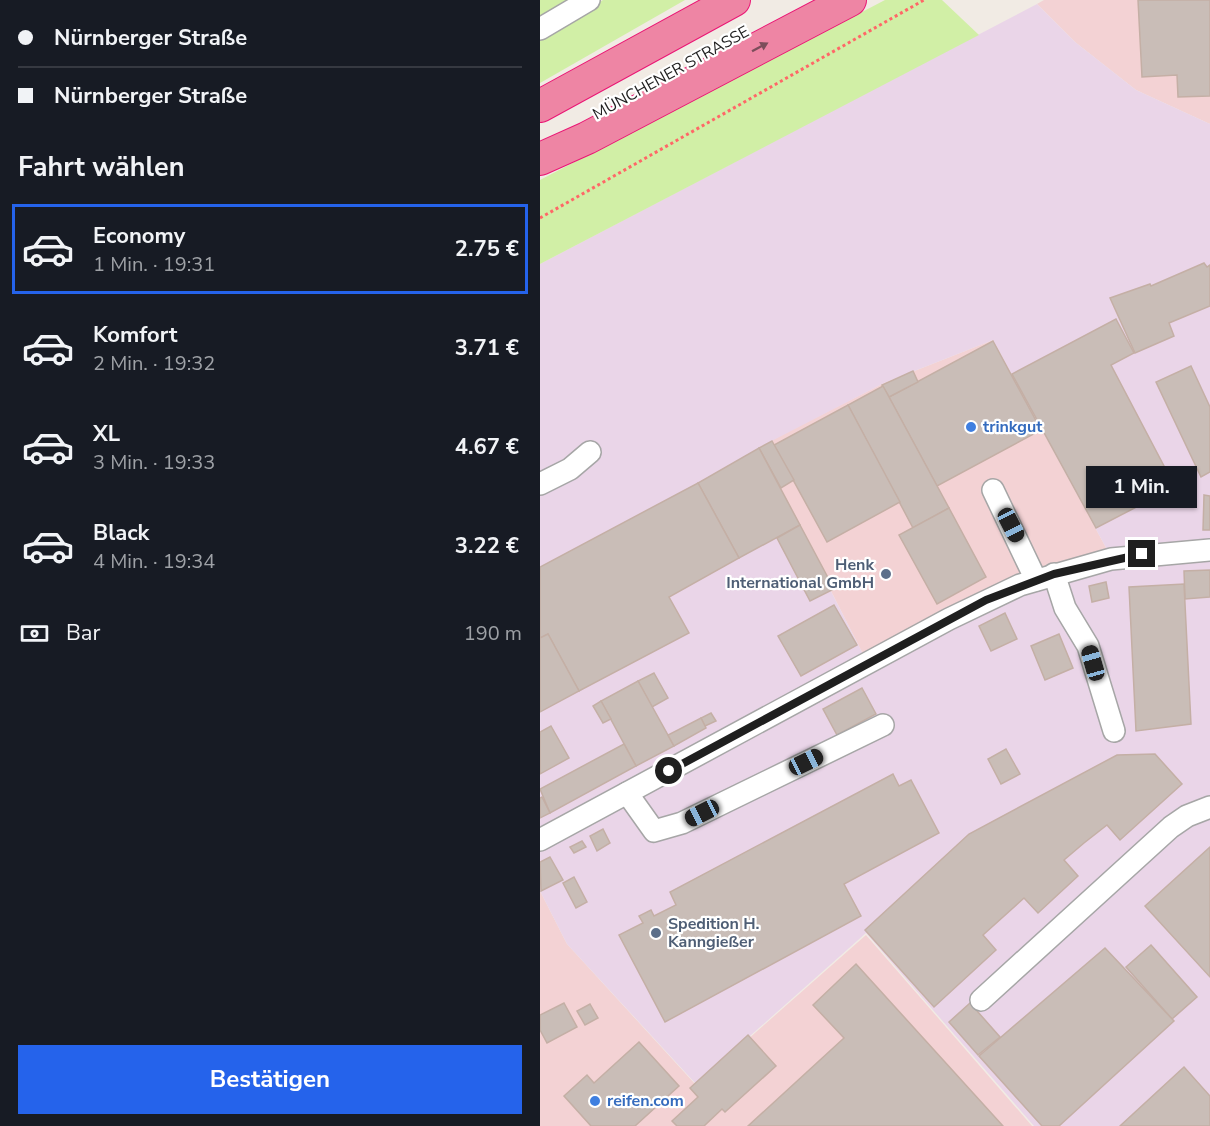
<!DOCTYPE html>
<html lang="de">
<head>
<meta charset="utf-8">
<style>
	:root { --surface:#171b24; --page:#242831; --text:#f1f3f6; --muted:#9ea1a6; --line:#363941; --accent:#2563eb }
	body { margin:0; font-family:"Nunito Sans",sans-serif; background:var(--page); color:var(--text); height:100vh; display:flex; flex-direction:column; font-size:22px; white-space:nowrap }
	* { box-sizing:border-box; margin:0 }
	p { font-size:20px; color:var(--muted) }
	.icon { flex:none; width:33px; height:33px; fill:none; stroke:currentColor; stroke-width:2; stroke-linecap:round; stroke-linejoin:round }
	.map { position:relative; flex:1; overflow:hidden }
	.drawer { display:flex; flex-direction:column; background:var(--surface); width:540px }
	.drawer>* { flex:none }
	.guide { display:grid; align-content:center; height:132px; padding:0 18px; background:var(--surface) }
	.end { position:absolute; width:27px; height:27px; margin:-14px; border:8px solid #1f1f1f; background:#fff; box-shadow:0 0 0 3px #fff }
	.from { border-radius:50% }
	.bubble { position:absolute; height:42px; border-radius:0px; background:var(--surface); box-shadow:0 2px 4px #0004; font-size:20px; font-weight:700; line-height:42px; text-align:center }
	.car { position:absolute; width:18px; height:36px; margin:-18px -9px; border-radius:8px; box-shadow:0 0 4px 2px #0007; background:linear-gradient(#222 24%,#8ab4d8 0 40%,#222 0 76%,#8ab4d8 0 86%,#222 0) }
	.guide b { display:flex; align-items:center; gap:21px; height:57px; font-size:22px }
	.guide b+b { border-top:2px solid var(--line) }
	.guide i { width:15px; height:15px; background:var(--text) }
	ul { padding:0; list-style:none }
	li { display:flex; align-items:center; gap:18px; height:90px; margin:0 12px 9px; padding:0 6px; border:3px solid transparent; border-radius:0px }
	li div { flex:1 }
	li b { display:block; font-size:22px }
	li em { font-style:normal; font-weight:700 }
	li.current { border-color:var(--accent) }
	li>.icon { width:54px; height:54px; stroke-width:1.5 }
	h2 { padding:0 18px; font-size:27px; line-height:72px }
	.pay { display:flex; align-items:center; gap:15px; height:66px; padding:0 18px; font-size:22px }
	.pay p { margin-inline-start:auto }
	.action { display:flex; gap:12px; margin-top:auto; padding:12px 18px }
	.action a { flex:1; height:69px; border-radius:0px; background:var(--accent); color:#fff; font-size:24px; font-weight:700; line-height:69px; text-align:center }
	main { display:flex; flex:1; min-height:0 }
	.map>svg:first-child { display:block }
	.commercial { fill:#f3d2d4 }
	.industrial { fill:#ead5e8 }
	.grass { fill:#d1efa6 }
	.building { fill:#c9bdb7; stroke:#c4afa5; stroke-width:1.5 }
	.lines { fill:none; stroke-linecap:round; stroke-linejoin:round }
	.minor-casing { stroke:#a6a6a6; stroke-width:24 }
	.highway-casing { stroke:#ea1574; stroke-width:34 }
	.path { stroke:#ff6767; stroke-width:3; stroke-dasharray:3 3; stroke-linecap:butt }
	.minor { stroke:#fff; stroke-width:21 }
	.highway { stroke:#ee85a4; stroke-width:32 }
	.oneway { fill:#7c4d5b }
	.route { stroke:#1f1f1f; stroke-width:8 }
	.shop-dot { fill:#3f7fe0; stroke:#fff; stroke-width:2 }
	.service-dot { fill:#5c6f8a; stroke:#fff; stroke-width:2 }
	.labels { text-anchor:middle; dominant-baseline:central; stroke-width:4.5; stroke-linejoin:round; paint-order:stroke }
	.street-label { font-size:16px; fill:#1f1f1f; stroke:#fff }
	.shop-label { font-size:16px; font-weight:bold; fill:#366cbe; stroke:#fff; text-anchor:start }
	.service-label { font-size:16px; font-weight:bold; fill:#4e5e75; stroke:#fff; text-anchor:end }
</style>
</head>
<body>
<main>
<section class="drawer">
<div class="guide">
<b><i class="from"></i>Nürnberger Straße</b>
<b><i></i>Nürnberger Straße</b>
</div>
<h2>Fahrt wählen</h2>
<ul>
<li class="current"><svg class="icon" aria-label="car" viewBox="0 0 24 24"><path d="M5 17H2v-5l4-1 3-4h7l3 4 3 1v5h-3M9 17h6M6 11h13"/><circle cx="7" cy="17" r="2"/><circle cx="17" cy="17" r="2"/></svg><div><b>Economy</b><p>1 Min. · 19:31</p></div><em>2.75 €</em></li>
<li><svg class="icon" aria-label="car" viewBox="0 0 24 24"><path d="M5 17H2v-5l4-1 3-4h7l3 4 3 1v5h-3M9 17h6M6 11h13"/><circle cx="7" cy="17" r="2"/><circle cx="17" cy="17" r="2"/></svg><div><b>Komfort</b><p>2 Min. · 19:32</p></div><em>3.71 €</em></li>
<li><svg class="icon" aria-label="car" viewBox="0 0 24 24"><path d="M5 17H2v-5l4-1 3-4h7l3 4 3 1v5h-3M9 17h6M6 11h13"/><circle cx="7" cy="17" r="2"/><circle cx="17" cy="17" r="2"/></svg><div><b>XL</b><p>3 Min. · 19:33</p></div><em>4.67 €</em></li>
<li><svg class="icon" aria-label="car" viewBox="0 0 24 24"><path d="M5 17H2v-5l4-1 3-4h7l3 4 3 1v5h-3M9 17h6M6 11h13"/><circle cx="7" cy="17" r="2"/><circle cx="17" cy="17" r="2"/></svg><div><b>Black</b><p>4 Min. · 19:34</p></div><em>3.22 €</em></li>
</ul>
<div class="pay"><svg class="icon" aria-label="cash" viewBox="0 0 24 24"><path d="M3 7h18v10H3z"/><circle cx="12" cy="12" r="2"/></svg>Bar<p>190 m</p></div>
<div class="action"><a>Bestätigen</a></div>
</section>
<div class="map">
<svg width="670" height="1126" viewBox="0 0 670 1126">
	<rect width="100%" height="100%" fill="#f1ebe4"/>
	<g class="commercial">
		<path d="M504,0H670V124L596,90L535,42L497,4Z"/>
		<path d="M453,340L570,555L326,660L218,447L344,383Z"/>
		<path d="M0,891L27,944L156,1085L326,935L492,1126H0Z"/>
	</g>
	<g class="industrial">
		<path d="M497,4L535,42L596,90L670,124V545L570,555L453,340L344,383L218,448L326,660L0,835V264Z"/>
		<path d="M670,554V1126H494L326,933L156,1084L27,944L0,891V848L445,604L571,563Z"/>
	</g>
	<g class="grass">
		<path d="M0,0H41L0,24Z"/>
		<path d="M63,0H145L0,83V37Z"/>
		<path d="M345,0H402L439,35L0,264V180Z"/>
	</g>
	<g class="building">
		<path d="M598,0H670V96L638,97L637,75L602,77Z"/>
		<path d="M664,263L667,267L670,265V306L629,323L634,336L595,353L570,298L610,284L611,286Z"/>
		<path d="M576,319L594,353L571,365L635,487L556,528L472,374Z"/>
		<path d="M453,341L501,430L397,486L349,397Z"/>
		<path d="M651,366L670,407V472L661,477L616,382Z"/>
		<path d="M373,371L378,382L349,397L342,385Z"/>
		<path d="M343,386L409,508L373,528L308,405Z"/>
		<path d="M308,405L360,502L287,542L234,445Z"/>
		<path d="M232,441L254,480L241,488L219,448Z"/>
		<path d="M219,448L260,525L199,558L158,483Z"/>
		<path d="M158,483L199,558L129,597L149,633L39,691L8,634L0,638V567Z"/>
		<path d="M664,495L670,496V530H663Z"/>
		<path d="M409,508L446,577L397,604L359,535Z"/>
		<path d="M260,525L294,589L270,601L237,538Z"/>
		<path d="M670,570V597L645,599L644,571Z"/>
		<path d="M566,582L569,598L552,602L549,586Z"/>
		<path d="M644,584L651,724L596,731L589,587Z"/>
		<path d="M294,605L317,645L261,676L238,636Z"/>
		<path d="M465,613L477,639L451,651L439,626Z"/>
		<path d="M8,634L39,691L0,712V638Z"/>
		<path d="M519,634L533,668L505,680L491,646Z"/>
		<path d="M114,673L128,698L112,707L98,681Z"/>
		<path d="M98,681L134,746L96,766L61,701Z"/>
		<path d="M322,688L336,714L297,735L283,709Z"/>
		<path d="M61,701L71,719L63,723L53,706Z"/>
		<path d="M171,713L176,721L165,726L161,718Z"/>
		<path d="M161,718L166,728L134,746L128,735Z"/>
		<path d="M11,726L29,758L0,774V732Z"/>
		<path d="M84,744L96,766L10,813L0,789Z"/>
		<path d="M466,749L480,774L461,784L448,759Z"/>
		<path d="M615,754L642,784L580,840L567,825L544,843L524,860L538,876L498,913L484,898L443,935L456,950L394,1007L325,930L429,834L577,755Z"/>
		<path d="M353,774L359,786L371,780L399,833L304,884L321,916L125,1022L79,935L103,923L99,916L111,910L114,916L136,905L130,892Z"/>
		<path d="M2,797L10,813L0,818V798Z"/>
		<path d="M63,829L70,843L57,851L50,836Z"/>
		<path d="M42,841L46,847L34,853L30,847Z"/>
		<path d="M670,847V977L605,906Z"/>
		<path d="M10,857L23,880L1,891L0,862Z"/>
		<path d="M34,877L47,902L36,908L23,883Z"/>
		<path d="M611,945L657,997L632,1019L586,967Z"/>
		<path d="M565,948L634,1021L519,1126H502L439,1056Z"/>
		<path d="M316,964L463,1126H208L304,1038L273,1005Z"/>
		<path d="M24,1003L37,1027L7,1043L0,1030V1015Z"/>
		<path d="M430,1003L460,1037L438,1055L409,1022Z"/>
		<path d="M50,1004L58,1018L45,1025L37,1011Z"/>
		<path d="M208,1035L236,1066L185,1112L182,1109L164,1126H137L132,1121L158,1097L150,1088Z"/>
		<path d="M99,1042L139,1086L95,1126H51L24,1096L47,1075L54,1083Z"/>
		<path d="M644,1067L670,1096V1126H580Z"/>
	</g>
	<g class="lines">
		<g class="minor-casing">
			<g id="minor">
				<path d="M0,29L49,0"/>
				<path d="M0,484L30,469L50,452"/>
				<path d="M453,490L496,580"/>
				<path d="M514,574L525,608L548,646L574,731"/>
				<path d="M87,793L114,831L142,823L343,725"/>
				<path d="M0,840L409,619L480,585L571,559L670,550"/>
				<path d="M441,1000L631,827L647,816L670,807"/>
			</g>
		</g>
		<g class="highway-casing">
			<g id="highway">
				<path d="M0,106L194,0"/>
				<path d="M0,159L47,138L310,0"/>
			</g>
		</g>
		<path class="path" d="M0,218L384,0"/>
		<use href="#minor" class="minor"/>
		<use href="#highway" class="highway"/>
	</g>
	<defs><path id="oneway-solid" d="M-6-.8H1V-3.2L6.5 0L1 3.2V.8H-6Z" transform="scale(1.5)"/></defs>
	<use class="oneway" href="#oneway-solid" transform="translate(220 47) rotate(-28)"/>
	<g class="lines">
		<path class="route" d="M129,771L446,600L514,574L602,554"/>
	</g>
	<g class="shop-dot">
		<circle cx="431" cy="427" r="6"/>
		<circle cx="55" cy="1101" r="6"/>
	</g>
	<g class="service-dot">
		<circle cx="346" cy="574" r="6"/>
		<circle cx="116" cy="933" r="6"/>
	</g>
	<g class="labels">
		<g class="street-label">
			<text transform="translate(131 73) rotate(-29)">MÜNCHENER STRASSE</text>
		</g>
		<g class="shop-label">
			<text x="443" y="427">trinkgut</text>
			<text x="67" y="1101">reifen.com</text>
		</g>
		<g class="service-label">
			<text x="334" y="565">Henk<tspan x="334" dy="18">International GmbH</tspan></text>
			<text x="128" y="924" text-anchor="start">Spedition H.<tspan x="128" dy="18">Kanngießer</tspan></text>
		</g>
	</g>
</svg>
<i class="end from" style="left:129px;top:771px"></i>
<i class="end" style="left:602px;top:554px"></i>
<div class="bubble" style="left:546px;top:466px;width:111px">1 Min.</div>
<i class="car" style="left:471px;top:525px;rotate:153deg"></i>
<i class="car" style="left:553px;top:663px;rotate:344deg"></i>
<i class="car" style="left:266px;top:762px;rotate:64deg"></i>
<i class="car" style="left:162px;top:813px;rotate:243deg"></i>
</div>
</main>
</body>
</html>
